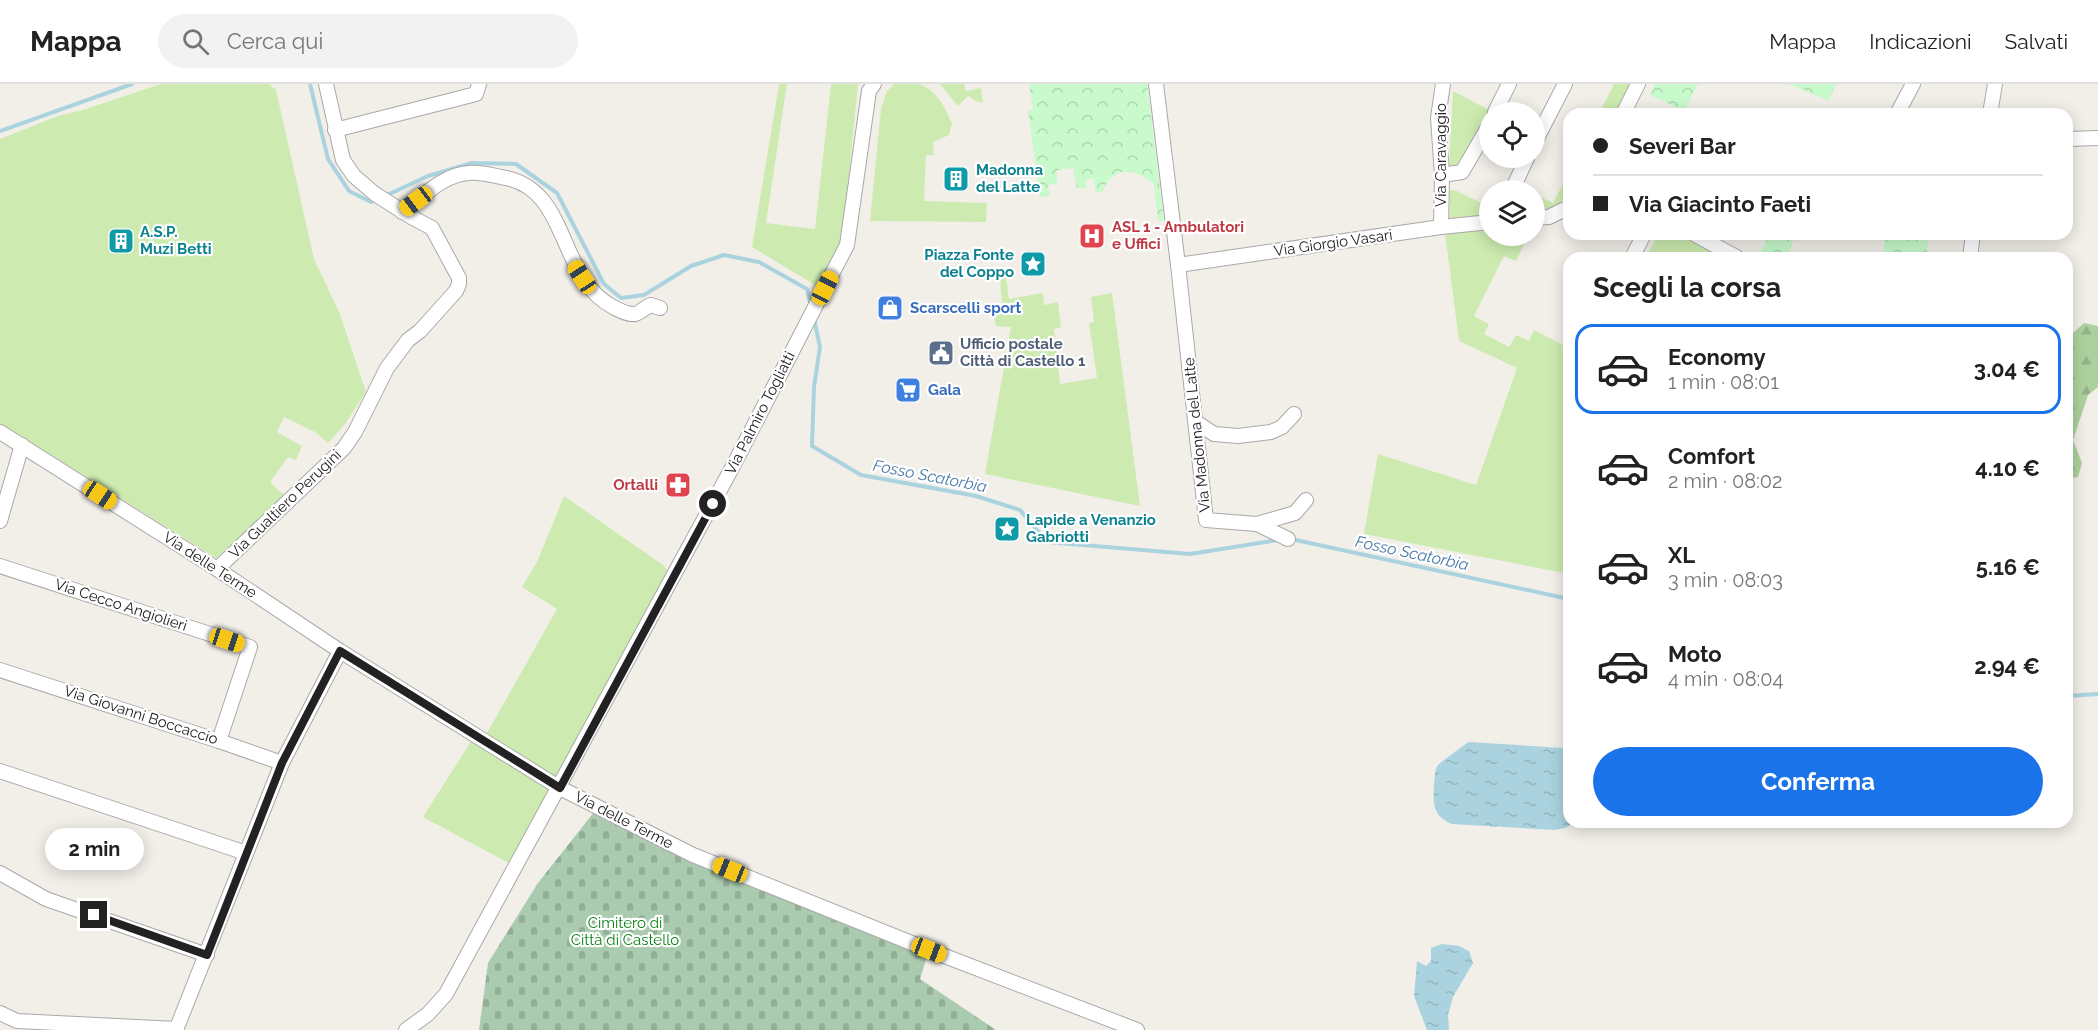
<!DOCTYPE html>
<html lang="it">
<head>
<meta charset="utf-8">
<style>
	:root { --surface:#fff; --page:#f2f2f2; --text:#222; --muted:#767676; --line:#e0e0e0; --accent:#1a73e8 }
	body { margin:0; font-family:Raleway,sans-serif; background:var(--page); color:var(--text); height:100vh; display:flex; flex-direction:column; font-size:22px; white-space:nowrap }
	* { box-sizing:border-box; margin:0 }
	p { font-size:20px; color:var(--muted) }
	.icon { flex:none; width:33px; height:33px; fill:none; stroke:currentColor; stroke-width:2; stroke-linecap:round; stroke-linejoin:round }
	.map { position:relative; flex:1; overflow:hidden }
	.details { position:absolute; left:1563px; top:168px; width:510px; height:576px; display:flex; flex-direction:column; background:var(--surface); border-radius:18px; box-shadow:0 3px 15px #0003 }
	.details>* { flex:none }
	.guide { position:absolute; left:1563px; top:24px; width:510px; height:132px; border-radius:18px; box-shadow:0 3px 15px #0003; display:grid; align-content:center; height:132px; padding:0 30px; background:var(--surface) }
	.controls { position:absolute; left:1479px; top:18px; display:grid; gap:12px }
	.controls a { display:grid; place-items:center; width:66px; height:66px; border-radius:50%; background:var(--surface); box-shadow:0 3px 15px #0003; font-size:30px }
	.end { position:absolute; width:27px; height:27px; margin:-14px; border:8px solid #222; background:#fff; box-shadow:0 0 0 3px #fff }
	.from { border-radius:50% }
	.bubble { position:absolute; height:42px; border-radius:21px; background:var(--surface); box-shadow:0 3px 15px #0003; font-size:20px; font-weight:700; line-height:42px; text-align:center }
	.car { position:absolute; width:18px; height:36px; margin:-18px -9px; border-radius:8px; box-shadow:0 0 4px 2px #0007; background:linear-gradient(#f5c518 24%,#345 0 40%,#f5c518 0 76%,#345 0 86%,#f5c518 0) }
	.guide b { display:flex; align-items:center; gap:21px; height:57px; font-size:22px }
	.guide b+b { border-top:2px solid var(--line) }
	.guide i { width:15px; height:15px; background:var(--text) }
	ul { padding:0; list-style:none }
	li { display:flex; align-items:center; gap:18px; height:90px; margin:0 12px 9px; padding:0 18px; border:3px solid transparent; border-radius:18px }
	li div { flex:1 }
	li b { display:block; font-size:22px }
	li em { font-style:normal; font-weight:700 }
	li.on { border-color:var(--accent) }
	li>.icon { width:54px; height:54px; stroke-width:1.5 }
	h2 { padding:0 30px; font-size:27px; line-height:72px }
	.button { display:flex; gap:12px; margin-top:auto; padding:12px 30px }
	.button a { flex:1; height:69px; border-radius:36px; background:var(--accent); color:#fff; font-size:24px; font-weight:700; line-height:69px; text-align:center }
	header { display:flex; align-items:center; gap:36px; box-sizing:border-box; height:84px; padding:0 30px; background:var(--surface); border-bottom:2px solid var(--line) }
	header strong { font-size:28px }
	nav { display:flex; gap:33px; margin-inline-start:auto; font-size:21px }
	.search { width:420px; height:54px; background:var(--page); display:flex; align-items:center; gap:15px; box-sizing:border-box; padding:0 21px; border-radius:33px; color:var(--muted); font-size:22px }
	.map>svg:first-child { display:block }
	.grass { fill:#cdebb0 }
	.forest { fill:url(#forest-firs) }
	.cemetery { fill:url(#cemetery-stones) }
	.park { fill:url(#park-crowns) }
	.water { fill:url(#water-ripples) }
	.lines { fill:none; stroke-linecap:round; stroke-linejoin:round }
	.stream { stroke:#aad3df; stroke-width:4 }
	.street-casing { stroke:#a9a9a9; stroke-width:16 }
	.street { stroke:#fff; stroke-width:14 }
	.route { stroke:#222; stroke-width:8 }
	.labels { text-anchor:middle; dominant-baseline:central; stroke-width:4.5; stroke-linejoin:round; paint-order:stroke }
	.street-label { font-size:15px; fill:#222; stroke:#fff }
	.culture-label { font-size:15px; font-weight:bold; fill:#0d838f; stroke:#fff; text-anchor:start }
	.health-label { font-size:15px; font-weight:bold; fill:#be3a42; stroke:#fff; text-anchor:start }
	.shop-label { font-size:15px; font-weight:bold; fill:#366cbe; stroke:#fff; text-anchor:start }
	.service-label { font-size:15px; font-weight:bold; fill:#4e5e75; stroke:#fff; text-anchor:start }
	.park-label { font-size:15px; fill:#0c8416; stroke:#fff }
	.water-label { font-size:16px; font-style:italic; fill:#4a7aab; stroke:#fff }
</style>
</head>
<body>
<header>
<strong>Mappa</strong>
<div class="search"><svg class="icon" aria-label="search" viewBox="0 0 24 24"><circle cx="10" cy="10" r="6"/><path d="M15 15l6 6"/></svg>Cerca qui</div>
<nav><a>Mappa</a><a>Indicazioni</a><a>Salvati</a></nav>
</header>
<div class="map">
<svg width="2098" height="946" viewBox="0 0 2098 946">
	<defs>
		<pattern id="forest-firs" width="22" height="20" patternUnits="userSpaceOnUse" patternTransform="scale(1.5)"><rect width="22" height="20" fill="#add19e"/><path d="M5 1l3.5 6h-7zM16 11l3.5 6h-7z" fill="#95b388"/></pattern>
		<pattern id="cemetery-stones" width="16" height="16" patternUnits="userSpaceOnUse" patternTransform="scale(1.5)"><rect width="16" height="16" fill="#aacbaf"/><path d="M2 7V4a2 2 0 0 1 4 0v3zM10 15v-3a2 2 0 0 1 4 0v3z" fill="#92ae96"/></pattern>
		<pattern id="park-crowns" width="20" height="18" patternUnits="userSpaceOnUse" patternTransform="scale(1.5)"><rect width="20" height="18" fill="#c8facc"/><path d="M2 6a3 3 0 1 1 6 0M12 15a3 3 0 1 1 6 0" fill="none" stroke="#acd6af"/></pattern>
		<pattern id="water-ripples" width="26" height="14" patternUnits="userSpaceOnUse" patternTransform="scale(1.5)"><rect width="26" height="14" fill="#aad3df"/><path d="M2 4q2-2 4 0t4 0M15 11q2-2 4 0t4 0" fill="none" stroke="#92b5bf"/></pattern>
	</defs>
	<rect width="100%" height="100%" fill="#f2efe9"/>
	<g class="grass">
		<path d="M161,0H269L276,6L314,175L340,230L366,308L345,340L328,359L315,348L284,333L277,348L302,362L296,376L288,373L270,398L285,412L216,474L0,339V55L58,32L86,25Z"/>
		<path d="M779,0H787L766,139L815,145L831,0H858L842,163L820,204L752,163Z"/>
		<path d="M894,0C901,0 911,0 918,0C936,4 946,25 952,40L949,51L933,58L934,71H926L924,117L987,119L986,138L870,137L881,25L887,7Z"/>
		<path d="M940,0H964L966,7L981,4L983,19L976,17L968,12L958,22Z"/>
		<path d="M1614,0H1630L1615,30H1599Z"/>
		<path d="M1453,7L1489,26L1460,83L1449,82Z"/>
		<path d="M1569,88V110L1553,125L1535,128L1534,110L1553,119Z"/>
		<path d="M1449,106L1457,107L1489,123V132L1450,137Z"/>
		<path d="M1489,145L1490,152H1528L1516,177L1504,172L1474,232L1489,240L1484,250L1509,263L1516,251L1529,257L1534,246L1569,264V490L1364,450L1378,370L1476,401L1517,284L1459,257L1445,149Z"/>
		<path d="M1658,150H1681L1724,174H1658L1648,169Z"/>
		<path d="M1006,192L1009,215L1043,209L1044,221L1058,218L1061,243L1054,245L1060,300L1097,294L1089,239L1094,238L1091,213L1112,209L1140,422L985,390L1011,243L996,242L992,223L1002,221L1000,195Z"/>
		<path d="M564,412L663,481L673,493L516,783L423,733L475,651L483,656L557,525L522,503L537,478Z"/>
	</g>
	<path class="forest" d="M2084,239L2098,242V303L2088,311L2073,356L2082,379L2078,393L2067,395V251L2072,250Z"/>
	<path class="cemetery" d="M598,723L929,866L920,895L996,946H479L488,879L538,799Z"/>
	<g class="park">
		<path d="M1029,0H1147L1164,136L1158,137L1154,100C1136,85 1113,80 1103,107L1096,109L1093,94L1085,96L1087,104H1077L1073,84L1057,86V100L1048,101L1050,112L1040,113L1028,27L1033,26Z"/>
		<path d="M1655,0H1698L1684,27L1650,11Z"/>
		<path d="M1789,0H1836L1829,17Z"/>
		<path d="M1770,150H1796L1787,174H1757Z"/>
		<path d="M1880,150H1929L1926,174H1884V152Z"/>
	</g>
	<g class="water">
		<path d="M1469,658L1564,664L1569,666V738H1573C1568,744 1562,745 1554,746L1452,740C1432,732 1433,719 1434,700C1435,695 1434,686 1438,681C1441,678 1464,661 1469,658Z"/>
		<path d="M1442,860L1459,862L1469,867L1473,879L1453,913L1448,931L1449,946H1427L1414,912L1417,877L1426,882L1431,877V864Z"/>
	</g>
	<g class="lines">
		<g class="stream">
			<path d="M310,0L328,75L349,107L371,118L378,115"/>
			<path d="M0,47L132,0"/>
			<path d="M385,112L428,92L472,79L516,80L557,109L604,200L621,214L644,211L691,182L724,171L759,178L807,205L811,222"/>
			<path d="M814,235L820,263L814,303L812,362L861,391L976,412L1020,426L1047,458L1190,470L1278,456"/>
			<path d="M1291,455L1569,515"/>
			<path d="M2067,612L2098,610"/>
		</g>
		<g class="street-casing">
			<g id="street">
				<path d="M1156,0L1178,181L1441,143L1490,138"/>
				<path d="M1495,28L1509,0"/>
				<path d="M1623,30L1638,0"/>
				<path d="M1897,30L1913,0"/>
				<path d="M1990,30L1995,0"/>
				<path d="M335,46L476,10L479,0"/>
				<path d="M2067,55L2098,54"/>
				<path d="M1534,60L1565,0"/>
				<path d="M1442,91L1462,88L1490,40"/>
				<path d="M1512,106L1527,74"/>
				<path d="M402,128C422,113 444,90 469,89C480,88 491,91 501,93C571,103 556,193 613,223C619,226 627,231 635,230C640,229 645,223 651,221L660,224"/>
				<path d="M1534,134L1549,133L1569,123"/>
				<path d="M1441,143L1442,91L1438,34L1443,0"/>
				<path d="M1694,150L1738,174"/>
				<path d="M1632,174L1644,150"/>
				<path d="M1970,174L1973,150"/>
				<path d="M1178,181L1206,436L1257,440L1288,455"/>
				<path d="M1196,338L1214,350L1238,352L1271,348L1282,343L1294,330"/>
				<path d="M0,348L217,485L340,567L560,704L693,771L929,866L1137,946"/>
				<path d="M0,437L22,361"/>
				<path d="M1257,440L1295,429L1306,416"/>
				<path d="M0,482L250,563L219,657"/>
				<path d="M217,485L344,364L355,348L387,284L408,256L420,247L456,207L459,200V194L432,144L413,134L375,110L354,92L343,76L326,0"/>
				<path d="M0,586L219,657L282,679"/>
				<path d="M0,687L246,769"/>
				<path d="M0,789L46,815L207,871"/>
				<path d="M0,929L17,937L176,945"/>
				<path d="M176,946L282,679L340,567"/>
				<path d="M406,946L428,930L446,910L733,382L847,161L869,7L874,0"/>
			</g>
		</g>
		<use href="#street" class="street"/>
	</g>
	<g class="lines">
		<path class="route" d="M94,831L207,871L282,679L340,567L560,704L713,420"/>
	</g>
	<defs>
		<g id="building-square" transform="scale(1.35)"><rect x="-9" y="-9" width="18" height="18" rx="4" fill="#0f9aa8" stroke="#fff"/><path d="M-4-6H4V6H1V3H-1V6H-4ZM-2.5-4.3h1.7v1.8h-1.7ZM.8-4.3h1.7v1.8H.8ZM-2.5-1h1.7V.8h-1.7ZM.8-1h1.7V.8H.8Z" fill="#fff"/></g>
		<g id="hospital-square" transform="scale(1.35)"><rect x="-9" y="-9" width="18" height="18" rx="4" fill="#e0444e" stroke="#fff"/><path d="M-5-5h3v3.5h4V-5h3V5h-3V1.5h-4V5h-3Z" fill="#fff"/></g>
		<g id="sight-square" transform="scale(1.35)"><rect x="-9" y="-9" width="18" height="18" rx="4" fill="#0f9aa8" stroke="#fff"/><path d="M0-6L1.8-2.2L6-1.7L2.9 1.2L3.7 5.4L0 3.3L-3.7 5.4L-2.9 1.2L-6-1.7L-1.8-2.2Z" fill="#fff"/></g>
		<g id="shop-square" transform="scale(1.35)"><rect x="-9" y="-9" width="18" height="18" rx="4" fill="#3f7fe0" stroke="#fff"/><path d="M-5-2.5h2.3a2.7 3.5 0 0 1 5.4 0H5L5.5 6h-11ZM-1.5-2.5h3a1.5 2.3 0 0 0-3 0Z" fill="#fff"/></g>
		<g id="civic-square" transform="scale(1.35)"><rect x="-9" y="-9" width="18" height="18" rx="4" fill="#5c6f8a" stroke="#fff"/><path d="M-.6-6.5H3V-4.5H.6V-3L4-1V1h2V6H-6V1h2V-1L-.6-3ZM-1.2 2.5V6h2.4V2.5Z" fill="#fff"/></g>
		<g id="supermarket-square" transform="scale(1.35)"><rect x="-9" y="-9" width="18" height="18" rx="4" fill="#3f7fe0" stroke="#fff"/><path d="M-6-5.5h2.5l.6 2H6L4.5 2H-2.5L-4.4-4H-6ZM-1.5 3.2a1.3 1.3 0 1 0 .1 0ZM3 3.2a1.3 1.3 0 1 0 .1 0Z" fill="#fff"/></g>
		<g id="pharmacy-square" transform="scale(1.35)"><rect x="-9" y="-9" width="18" height="18" rx="4" fill="#e0444e" stroke="#fff"/><path d="M-2-6h4v4h4v4h-4v4h-4v-4h-4v-4h4Z" fill="#fff"/></g>
	</defs>
	<g fill-rule="evenodd">
		<use href="#building-square" x="956" y="95"/>
		<use href="#hospital-square" x="1092" y="152"/>
		<use href="#building-square" x="121" y="157"/>
		<use href="#sight-square" x="1033" y="180"/>
		<use href="#shop-square" x="890" y="224"/>
		<use href="#civic-square" x="941" y="269"/>
		<use href="#supermarket-square" x="908" y="306"/>
		<use href="#pharmacy-square" x="678" y="401"/>
		<use href="#sight-square" x="1007" y="445"/>
	</g>
	<g class="labels">
		<g class="street-label">
			<text transform="translate(1441 71) rotate(-90)">Via Caravaggio</text>
			<text transform="translate(1333 159) rotate(-8)">Via Giorgio Vasari</text>
			<text transform="translate(760 329) rotate(-63)">Via Palmiro Togliatti</text>
			<text transform="translate(1197 351) rotate(-96)">Via Madonna del Latte</text>
			<text transform="translate(285 420) rotate(-44)">Via Gualtiero Perugini</text>
			<text transform="translate(210 481) rotate(33)">Via delle Terme</text>
			<text transform="translate(121 521) rotate(18)">Via Cecco Angiolieri</text>
			<text transform="translate(141 631) rotate(18)">Via Giovanni Boccaccio</text>
			<text transform="translate(624 736) rotate(27)">Via delle Terme</text>
		</g>
		<g class="culture-label">
			<text x="976" y="86">Madonna<tspan x="976" dy="17">del Latte</tspan></text>
			<text x="140" y="148">A.S.P.<tspan x="140" dy="17">Muzi Betti</tspan></text>
			<text x="1014" y="171" text-anchor="end">Piazza Fonte<tspan x="1014" dy="17">del Coppo</tspan></text>
			<text x="1026" y="436">Lapide a Venanzio<tspan x="1026" dy="17">Gabriotti</tspan></text>
		</g>
		<g class="health-label">
			<text x="1112" y="143">ASL 1 - Ambulatori<tspan x="1112" dy="17">e Uffici</tspan></text>
			<text x="658" y="401" text-anchor="end">Ortalli</text>
		</g>
		<g class="shop-label">
			<text x="910" y="224">Scarscelli sport</text>
			<text x="928" y="306">Gala</text>
		</g>
		<g class="service-label">
			<text x="960" y="260">Ufficio postale<tspan x="960" dy="17">Città di Castello 1</tspan></text>
		</g>
		<g class="park-label">
			<text x="625" y="839">Cimitero di<tspan x="625" dy="17">Città di Castello</tspan></text>
		</g>
		<g class="water-label">
			<text transform="translate(930 392) rotate(11)">Fosso Scatorbia</text>
			<text transform="translate(1412 469) rotate(12)">Fosso Scatorbia</text>
		</g>
	</g>
</svg>
<div class="controls">
<a><svg class="icon" aria-label="locate" viewBox="0 0 24 24"><circle cx="12" cy="12" r="6"/><path d="M12 2v4M12 18v4M2 12h4M18 12h4"/></svg></a>
<a><svg class="icon" aria-label="layers" viewBox="0 0 24 24"><path d="M12 4l9 5-9 5-9-5zM3 14l9 5 9-5"/></svg></a>
</div>
<i class="end from" style="left:713px;top:420px"></i>
<i class="end" style="left:94px;top:831px"></i>
<div class="bubble" style="left:45px;top:744px;width:99px">2 min</div>
<i class="car" style="left:416px;top:117px;rotate:233deg"></i>
<i class="car" style="left:582px;top:193px;rotate:327deg"></i>
<i class="car" style="left:825px;top:204px;rotate:27deg"></i>
<i class="car" style="left:100px;top:411px;rotate:123deg"></i>
<i class="car" style="left:227px;top:556px;rotate:108deg"></i>
<i class="car" style="left:730px;top:786px;rotate:292deg"></i>
<i class="car" style="left:929px;top:866px;rotate:111deg"></i>
<div class="guide">
<b><i class="from"></i>Severi Bar</b>
<b><i></i>Via Giacinto Faeti</b>
</div>
<section class="details">
<h2>Scegli la corsa</h2>
<ul>
<li class="on"><svg class="icon" aria-label="car" viewBox="0 0 24 24"><path d="M5 17H2v-5l4-1 3-4h7l3 4 3 1v5h-3M9 17h6M6 11h13"/><circle cx="7" cy="17" r="2"/><circle cx="17" cy="17" r="2"/></svg><div><b>Economy</b><p>1 min · 08:01</p></div><em>3.04 €</em></li>
<li><svg class="icon" aria-label="car" viewBox="0 0 24 24"><path d="M5 17H2v-5l4-1 3-4h7l3 4 3 1v5h-3M9 17h6M6 11h13"/><circle cx="7" cy="17" r="2"/><circle cx="17" cy="17" r="2"/></svg><div><b>Comfort</b><p>2 min · 08:02</p></div><em>4.10 €</em></li>
<li><svg class="icon" aria-label="car" viewBox="0 0 24 24"><path d="M5 17H2v-5l4-1 3-4h7l3 4 3 1v5h-3M9 17h6M6 11h13"/><circle cx="7" cy="17" r="2"/><circle cx="17" cy="17" r="2"/></svg><div><b>XL</b><p>3 min · 08:03</p></div><em>5.16 €</em></li>
<li><svg class="icon" aria-label="car" viewBox="0 0 24 24"><path d="M5 17H2v-5l4-1 3-4h7l3 4 3 1v5h-3M9 17h6M6 11h13"/><circle cx="7" cy="17" r="2"/><circle cx="17" cy="17" r="2"/></svg><div><b>Moto</b><p>4 min · 08:04</p></div><em>2.94 €</em></li>
</ul>
<div class="button"><a>Conferma</a></div>
</section>
</div>
</body>
</html>
